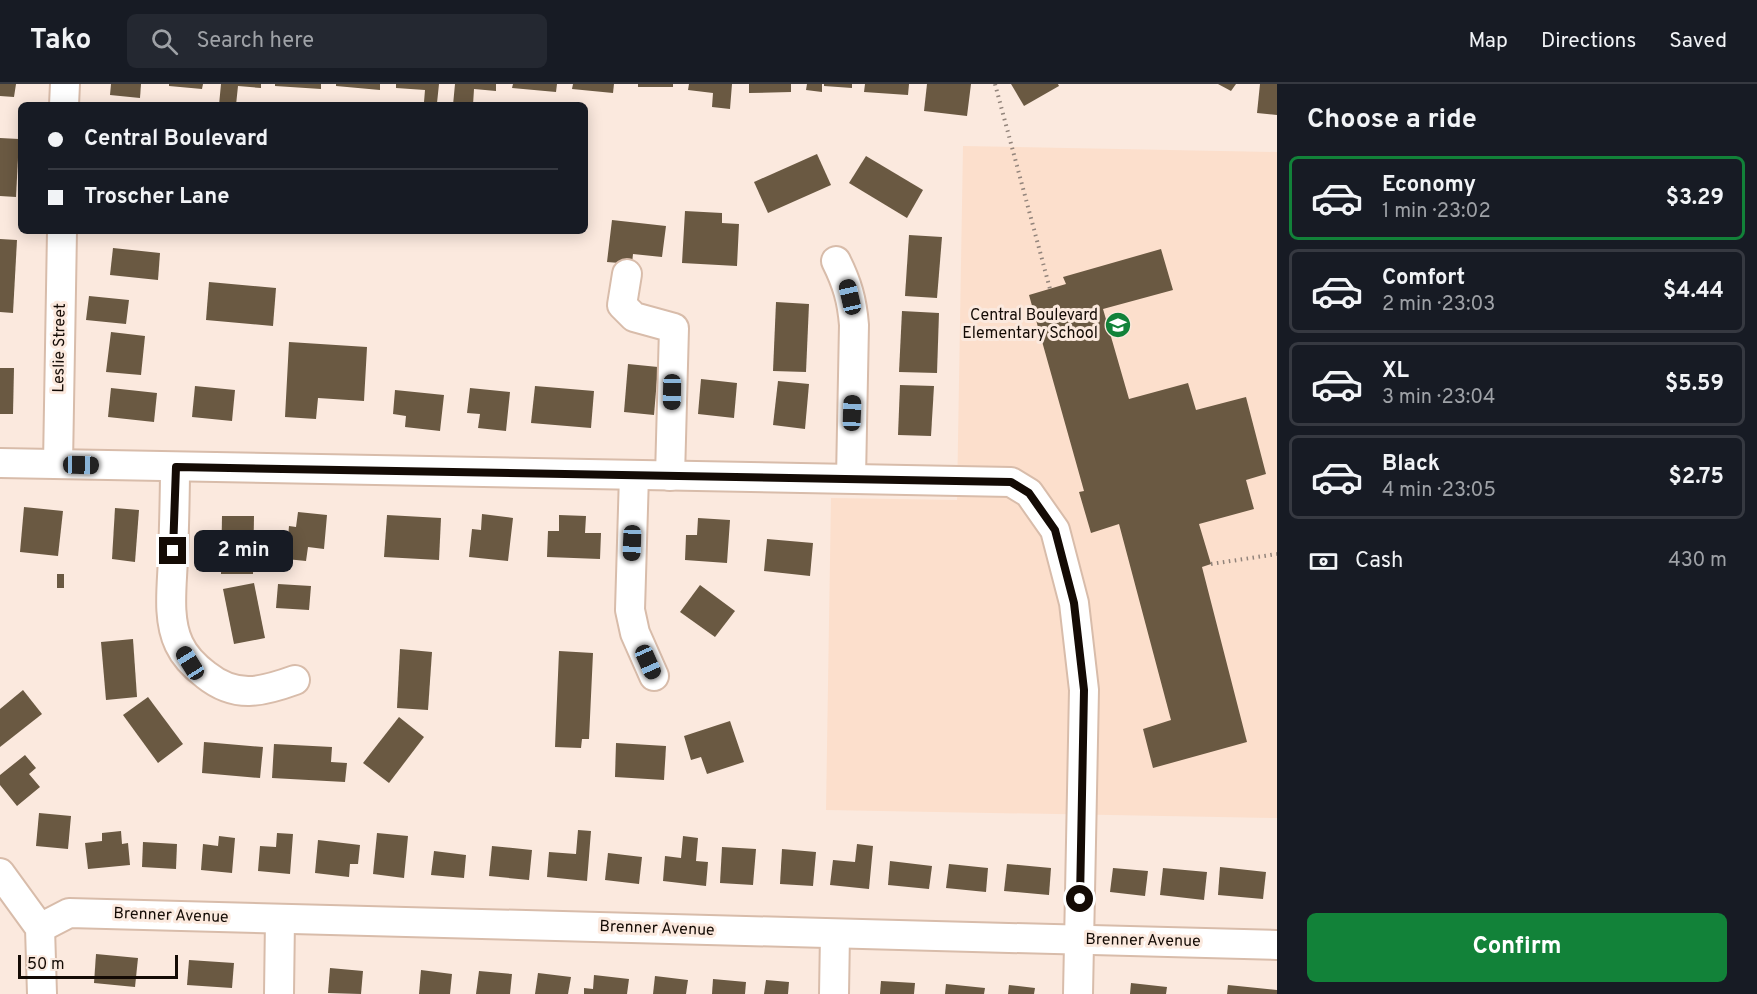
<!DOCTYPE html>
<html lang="en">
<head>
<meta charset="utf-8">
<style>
	:root { --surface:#171b24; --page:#242831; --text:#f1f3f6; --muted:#9ea1a6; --line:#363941; --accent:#128239 }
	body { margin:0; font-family:Overpass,sans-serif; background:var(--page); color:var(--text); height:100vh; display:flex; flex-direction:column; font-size:22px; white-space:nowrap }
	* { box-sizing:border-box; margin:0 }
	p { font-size:20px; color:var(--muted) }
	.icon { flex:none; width:33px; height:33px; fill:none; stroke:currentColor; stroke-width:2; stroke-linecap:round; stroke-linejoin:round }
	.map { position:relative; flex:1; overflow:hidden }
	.details { display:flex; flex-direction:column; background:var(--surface); width:480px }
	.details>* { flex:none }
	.hud { position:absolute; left:18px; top:18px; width:570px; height:132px; border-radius:9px; box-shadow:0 3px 15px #0003; display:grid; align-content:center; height:132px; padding:0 30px; background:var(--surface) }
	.scale { position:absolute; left:18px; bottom:15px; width:160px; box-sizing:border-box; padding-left:6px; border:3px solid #140b05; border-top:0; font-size:16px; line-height:21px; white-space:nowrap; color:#140b05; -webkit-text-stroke:4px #fbe9de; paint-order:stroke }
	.end { position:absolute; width:27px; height:27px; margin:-14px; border:8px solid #140b05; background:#fff; box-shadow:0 0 0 3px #fff }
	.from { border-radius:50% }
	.bubble { position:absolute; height:42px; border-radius:9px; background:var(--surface); box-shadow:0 3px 15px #0003; font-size:20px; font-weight:700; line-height:42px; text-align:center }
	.car { position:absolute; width:18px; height:36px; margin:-18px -9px; border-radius:8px; box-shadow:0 0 4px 2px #0007; background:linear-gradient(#222 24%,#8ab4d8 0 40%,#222 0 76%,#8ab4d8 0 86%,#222 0) }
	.hud b { display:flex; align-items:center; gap:21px; height:57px; font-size:22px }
	.hud b+b { border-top:2px solid var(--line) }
	.hud i { width:15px; height:15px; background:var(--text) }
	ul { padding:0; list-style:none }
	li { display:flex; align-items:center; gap:18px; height:84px; margin:0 12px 9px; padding:0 18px; border:3px solid var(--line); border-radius:9px }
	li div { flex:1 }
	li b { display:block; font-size:22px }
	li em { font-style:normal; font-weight:700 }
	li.selected { border-color:var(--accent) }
	li>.icon { width:54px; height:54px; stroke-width:1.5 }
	h2 { padding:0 30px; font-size:27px; line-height:72px }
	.pay { display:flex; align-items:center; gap:15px; height:66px; padding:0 30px; font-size:22px }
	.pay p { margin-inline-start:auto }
	.button { display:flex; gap:12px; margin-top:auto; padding:12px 30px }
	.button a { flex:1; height:69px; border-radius:9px; background:var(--accent); color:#fff; font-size:24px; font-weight:700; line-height:69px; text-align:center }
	header { display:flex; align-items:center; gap:36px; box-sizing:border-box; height:84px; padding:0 30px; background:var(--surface); border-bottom:2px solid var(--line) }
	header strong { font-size:28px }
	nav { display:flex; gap:33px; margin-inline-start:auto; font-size:21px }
	.search { width:420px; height:54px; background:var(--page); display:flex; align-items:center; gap:15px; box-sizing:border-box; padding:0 21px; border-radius:9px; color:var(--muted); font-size:22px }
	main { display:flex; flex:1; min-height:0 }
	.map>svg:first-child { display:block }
	.built { fill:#fcdfcc }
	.building { fill:#6a5942 }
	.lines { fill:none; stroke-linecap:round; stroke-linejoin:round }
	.minor-casing { stroke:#d8bcaa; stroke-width:32 }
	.path { stroke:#92847b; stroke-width:4; stroke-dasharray:1.5 4.5; stroke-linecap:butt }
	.minor { stroke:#fff; stroke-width:28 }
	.route { stroke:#140b05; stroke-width:8 }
	.labels { text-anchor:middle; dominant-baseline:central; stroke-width:6; stroke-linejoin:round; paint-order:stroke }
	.poi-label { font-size:16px; fill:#140b05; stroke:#fbe9de; text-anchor:end }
	.street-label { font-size:16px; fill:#140b05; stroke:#fbe9de }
</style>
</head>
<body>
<header>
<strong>Tako</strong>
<div class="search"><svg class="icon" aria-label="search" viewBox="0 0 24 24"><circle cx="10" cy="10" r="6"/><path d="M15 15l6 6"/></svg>Search here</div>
<nav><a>Map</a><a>Directions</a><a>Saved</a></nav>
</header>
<main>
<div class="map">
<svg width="1277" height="910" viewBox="0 0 1277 910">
	<rect width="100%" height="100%" fill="#fbe9de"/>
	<path class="built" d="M963,62L1277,68V734L826,726L831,414L957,416Z"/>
	<g class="building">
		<path d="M0,0H16L14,13L0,12Z"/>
		<path d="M111,0H141L140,14L110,11Z"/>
		<path d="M169,0H203L202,5L169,2Z"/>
		<path d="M221,0H261V4L238,2L236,21H219Z"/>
		<path d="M275,0H321V5L275,2Z"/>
		<path d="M336,0H380V6L336,2Z"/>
		<path d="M396,0H439L437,19L424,18L425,6L396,4Z"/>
		<path d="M455,0H496V7L474,5L473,21H453Z"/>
		<path d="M513,0H557L556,8L512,4Z"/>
		<path d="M573,0H614L613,9L572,5Z"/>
		<rect x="638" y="0" width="35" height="3"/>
		<path d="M689,0H732L730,25L712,23L713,9L688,6Z"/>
		<path d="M749,0H791V8L749,9Z"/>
		<path d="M807,0H822V8L806,6Z"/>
		<path d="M824,0H852V4L824,2Z"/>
		<path d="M865,0H909L908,11L864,8Z"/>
		<path d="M927,0H971L967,32L924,27Z"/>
		<path d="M1011,0H1058L1059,2L1024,22Z"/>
		<path d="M1218,0H1236L1231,7Z"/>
		<path d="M1260,0H1277V31L1257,29Z"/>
		<path d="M0,54L19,55L16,113L0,112Z"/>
		<path d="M817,70L831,101L768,129L754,98Z"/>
		<path d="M866,72L923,106L907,134L849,99Z"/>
		<path d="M685,127L722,129V139L739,140L737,182L682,179Z"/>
		<path d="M612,136L666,142L662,173L633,170L632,180L607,178Z"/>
		<path d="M909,151L942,153L937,214L905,212Z"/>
		<path d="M0,155L17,156L13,229L0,228Z"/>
		<path d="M113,164L160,169L158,196L110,191Z"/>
		<path d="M1161,165L1173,206L1103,225L1129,315L1188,299L1196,326L1246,313L1266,390L1246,396L1254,425L1199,440L1211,480L1202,483L1247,658L1153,684L1143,645L1171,636L1119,440L1091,449L1079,408L1084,407L1029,211L1066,200L1063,193Z"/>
		<path d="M209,198L276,204L273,242L206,236Z"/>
		<path d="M89,212L129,216L126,240L86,236Z"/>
		<path d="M776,218L809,220L806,288L773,287Z"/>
		<path d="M902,227L939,229L937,289L899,288Z"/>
		<path d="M111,248L145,252L141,291L106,288Z"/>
		<path d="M289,258L367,263L364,317L318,314L316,335L285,333Z"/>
		<path d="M628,280L658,283L654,331L624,328Z"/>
		<path d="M0,284H14L13,330H0Z"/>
		<path d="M701,295L737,299L734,334L698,330Z"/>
		<path d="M778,297L809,300L805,345L773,341Z"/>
		<path d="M900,301L934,302L931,352L898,351Z"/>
		<path d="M195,302L235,306L232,337L192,333Z"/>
		<path d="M535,302L594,307L591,344L531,339Z"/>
		<path d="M111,304L157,309L154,338L108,333Z"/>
		<path d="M470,304L510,308L506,347L478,344L480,330L467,329Z"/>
		<path d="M395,306L444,311L440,347L405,343L406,332L393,330Z"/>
		<path d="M24,423L63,427L58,472L20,468Z"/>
		<path d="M115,424L139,426L135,478L112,475Z"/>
		<path d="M298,428L327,431L324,465L308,463L306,477L286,475L289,442L296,443Z"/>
		<path d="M482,430L513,434L508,477L469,473L472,445L481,446Z"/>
		<path d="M387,431L441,434L439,476L384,473Z"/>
		<path d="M559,431L586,432L585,449H601L600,475L547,473L548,447H559Z"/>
		<path d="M222,432H254L253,490H221Z"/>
		<path d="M698,434L730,436L727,479L685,476L686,451H697Z"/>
		<path d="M767,455L813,459L810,492L764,487Z"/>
		<rect x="57" y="490" width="7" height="14"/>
		<path d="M254,499L265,554L234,560L223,505Z"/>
		<path d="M278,500L311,502L309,526L276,524Z"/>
		<path d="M700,501L735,527L715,553L680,528Z"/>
		<path d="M133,555L137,613L106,616L101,558Z"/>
		<path d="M400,565L432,568L428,626L397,624Z"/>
		<path d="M559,567L593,569L589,655H582L581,664L555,663Z"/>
		<path d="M23,606L42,630L0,663V625Z"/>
		<path d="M148,613L183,660L158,679L123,631Z"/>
		<path d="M399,633L424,653L389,699L363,679Z"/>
		<path d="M730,637L744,678L707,690L701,673L691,676L684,652Z"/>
		<path d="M204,658L263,663L260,694L202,689Z"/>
		<path d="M616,659L666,662L664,696L615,693Z"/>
		<path d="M274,660L332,663L331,678L347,679L345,698L272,694Z"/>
		<path d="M25,671L36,684L29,690L40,703L17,722L0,701V691Z"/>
		<path d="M39,729L71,732L68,765L36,762Z"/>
		<path d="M578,746L591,747L587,797L547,793L549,768L576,770Z"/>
		<path d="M121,747L122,760L128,759L130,781L88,785L85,759L102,757V749Z"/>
		<path d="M277,749L293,750L290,790L258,787L260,762L276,763Z"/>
		<path d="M377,749L408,752L404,794L373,790Z"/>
		<path d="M219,752L235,754L232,789L201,786L203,760L218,762Z"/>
		<path d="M683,752L698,754L696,777L708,778L706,802L663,797L665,772L681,774Z"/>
		<path d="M318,756L360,761L358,780H350L349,793L315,789Z"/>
		<path d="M143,758L177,760L176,785L142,783Z"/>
		<path d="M857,760L873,762L869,805L830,801L833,776L855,778Z"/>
		<path d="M492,762L532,766L529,796L489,792Z"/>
		<path d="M722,763L756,765L753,801L720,799Z"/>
		<path d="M782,765L816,768L813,802L780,800Z"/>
		<path d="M434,767L466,771L464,794L431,791Z"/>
		<path d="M608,769L642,773L639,800L605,796Z"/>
		<path d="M890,777L932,782L929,805L888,801Z"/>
		<path d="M949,780L988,784L986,808L946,804Z"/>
		<path d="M1007,780L1051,784L1049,811L1004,807Z"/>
		<path d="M1220,783L1266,788L1263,815L1218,811Z"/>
		<path d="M1113,784L1148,787L1145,812L1110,808Z"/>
		<path d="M1163,784L1207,788L1204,816L1160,811Z"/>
		<path d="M96,870L138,874L135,903L94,899Z"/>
		<path d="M189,876L234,879L232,904L187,901Z"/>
		<path d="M330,884L363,887L361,910L328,909Z"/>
		<path d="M421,886L452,890L450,910H419Z"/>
		<path d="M479,887L512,890L510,910H476Z"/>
		<path d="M538,889L571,893L568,910H535Z"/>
		<path d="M594,891L629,895L627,910H584V904L593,905Z"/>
		<path d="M655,892L688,896L686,910H653Z"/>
		<path d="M713,895L746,898L745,910H712Z"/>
		<path d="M766,896L789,898L788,910H764Z"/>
		<path d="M881,897L915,899L914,910H880Z"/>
		<path d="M1131,899L1167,903L1166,910H1130Z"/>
		<path d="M946,900L985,904L984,910H945Z"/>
		<path d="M1009,901L1035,904L1034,910H1008Z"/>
		<path d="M1228,901L1277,906V910H1227Z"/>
	</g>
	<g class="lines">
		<g class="minor-casing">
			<g id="minor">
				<path d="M64,21L65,0"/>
				<path d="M836,177C847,199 852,216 854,241L851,394"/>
				<path d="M627,190L622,221L634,233L674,244L670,392"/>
				<path d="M0,379L1011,398L1029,409L1055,446L1074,519L1084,606L1078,910"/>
				<path d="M58,380L62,147"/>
				<path d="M175,383C175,414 174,444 173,474C172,502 167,535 179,560C185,573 194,582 206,591C236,615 262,608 295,596"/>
				<path d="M634,391L630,526L635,549L654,592"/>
				<path d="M0,789L40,844L42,910"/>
				<path d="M40,844L69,829L1277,861"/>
				<path d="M279,910L280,835"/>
				<path d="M834,910L835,850"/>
			</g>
		</g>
		<g class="path">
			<path d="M995,0L1050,205"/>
			<path d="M1211,480L1277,470"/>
		</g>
		<use href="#minor" class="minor"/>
	</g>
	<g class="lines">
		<path class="route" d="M173,467L176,383L1011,398L1029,409L1055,446L1074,519L1084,606L1080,815"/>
	</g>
	<defs>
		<g id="school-disc" transform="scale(1.35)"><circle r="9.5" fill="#128239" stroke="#fbe9de"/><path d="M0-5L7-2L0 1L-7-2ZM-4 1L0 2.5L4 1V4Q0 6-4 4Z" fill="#fff"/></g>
	</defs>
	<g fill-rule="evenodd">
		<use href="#school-disc" x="1118" y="241"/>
	</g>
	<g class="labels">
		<g class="poi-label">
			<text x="1098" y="232">Central Boulevard<tspan x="1098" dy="18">Elementary School</tspan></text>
		</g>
		<g class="street-label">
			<text transform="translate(60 264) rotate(-89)">Leslie Street</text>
			<text transform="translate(171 832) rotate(2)">Brenner Avenue</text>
			<text transform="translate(657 845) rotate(2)">Brenner Avenue</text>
			<text transform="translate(1143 857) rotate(1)">Brenner Avenue</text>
		</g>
	</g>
</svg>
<div class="scale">50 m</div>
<i class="end from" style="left:1080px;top:815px"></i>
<i class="end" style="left:173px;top:467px"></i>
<div class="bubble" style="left:194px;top:446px;width:99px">2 min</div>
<i class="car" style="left:850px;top:213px;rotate:347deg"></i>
<i class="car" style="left:672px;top:308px;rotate:181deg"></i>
<i class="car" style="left:852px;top:329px;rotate:2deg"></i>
<i class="car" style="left:81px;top:381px;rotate:91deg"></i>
<i class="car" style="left:632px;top:459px;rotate:182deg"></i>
<i class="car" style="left:648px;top:578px;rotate:156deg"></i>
<i class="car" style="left:190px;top:579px;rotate:328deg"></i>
<div class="hud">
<b><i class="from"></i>Central Boulevard</b>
<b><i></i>Troscher Lane</b>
</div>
</div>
<section class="details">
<h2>Choose a ride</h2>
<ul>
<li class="selected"><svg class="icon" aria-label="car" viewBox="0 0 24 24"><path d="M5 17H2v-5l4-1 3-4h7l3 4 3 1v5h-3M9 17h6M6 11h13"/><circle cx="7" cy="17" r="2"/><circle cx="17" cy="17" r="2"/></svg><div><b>Economy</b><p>1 min · 23:02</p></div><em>$3.29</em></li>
<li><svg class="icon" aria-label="car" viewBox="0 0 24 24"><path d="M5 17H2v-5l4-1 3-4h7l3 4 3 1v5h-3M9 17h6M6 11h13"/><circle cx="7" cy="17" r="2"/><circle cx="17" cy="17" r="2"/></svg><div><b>Comfort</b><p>2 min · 23:03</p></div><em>$4.44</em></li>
<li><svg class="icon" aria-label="car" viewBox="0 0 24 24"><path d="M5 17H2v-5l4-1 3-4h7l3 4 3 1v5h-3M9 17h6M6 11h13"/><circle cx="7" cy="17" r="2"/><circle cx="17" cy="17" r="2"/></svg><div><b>XL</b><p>3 min · 23:04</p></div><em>$5.59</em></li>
<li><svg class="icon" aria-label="car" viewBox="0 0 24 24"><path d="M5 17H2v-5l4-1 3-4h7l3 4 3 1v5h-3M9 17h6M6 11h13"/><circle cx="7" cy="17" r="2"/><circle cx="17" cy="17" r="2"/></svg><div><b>Black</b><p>4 min · 23:05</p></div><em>$2.75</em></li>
</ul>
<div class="pay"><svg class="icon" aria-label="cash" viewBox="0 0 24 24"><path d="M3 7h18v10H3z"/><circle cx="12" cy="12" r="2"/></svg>Cash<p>430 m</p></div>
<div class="button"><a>Confirm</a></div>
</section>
</main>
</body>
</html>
